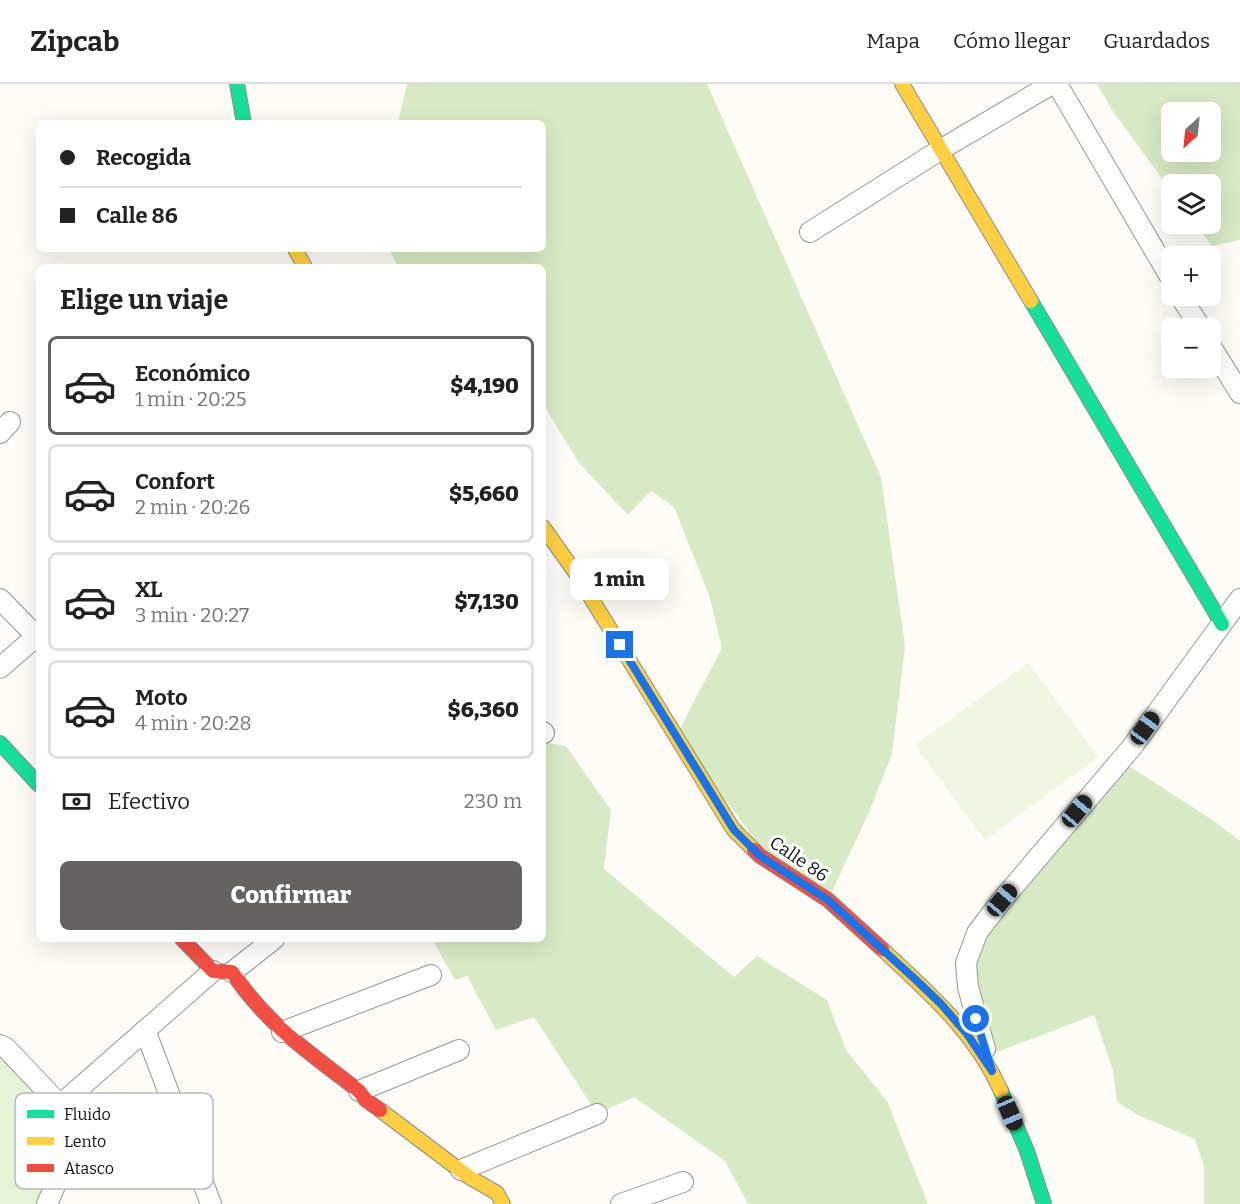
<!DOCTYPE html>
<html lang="es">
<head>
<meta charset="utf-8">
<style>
	:root { --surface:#fff; --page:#f6f6f6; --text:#222; --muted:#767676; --line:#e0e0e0; --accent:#646362 }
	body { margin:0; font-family:Bitter,serif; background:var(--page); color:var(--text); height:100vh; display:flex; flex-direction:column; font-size:22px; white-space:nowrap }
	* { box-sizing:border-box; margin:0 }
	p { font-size:20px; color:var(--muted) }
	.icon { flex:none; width:33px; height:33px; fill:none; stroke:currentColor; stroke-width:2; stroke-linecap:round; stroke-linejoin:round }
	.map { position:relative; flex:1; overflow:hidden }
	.panel { position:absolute; left:36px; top:180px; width:510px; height:678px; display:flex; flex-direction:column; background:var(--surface); border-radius:9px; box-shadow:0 6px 24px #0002 }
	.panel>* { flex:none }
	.banner { position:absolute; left:36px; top:36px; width:510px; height:132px; border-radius:9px; box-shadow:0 6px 24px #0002; display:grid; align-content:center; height:132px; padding:0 24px; background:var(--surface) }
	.needle { width:39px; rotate:207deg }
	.tools { position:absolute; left:1161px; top:18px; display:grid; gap:12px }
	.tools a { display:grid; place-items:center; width:60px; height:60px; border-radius:9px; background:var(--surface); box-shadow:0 6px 24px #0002; font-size:30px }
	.end { position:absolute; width:27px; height:27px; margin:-14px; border:8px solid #1a73e8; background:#fff; box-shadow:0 0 0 3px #fff }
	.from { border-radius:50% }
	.bubble { position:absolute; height:42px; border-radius:9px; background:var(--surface); box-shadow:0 6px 24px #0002; font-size:20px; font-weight:800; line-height:42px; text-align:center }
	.car { position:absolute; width:18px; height:36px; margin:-18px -9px; border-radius:8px; box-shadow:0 0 4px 2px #0007; background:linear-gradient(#222 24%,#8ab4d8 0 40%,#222 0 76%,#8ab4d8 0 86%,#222 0) }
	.banner b { display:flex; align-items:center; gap:21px; height:57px; font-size:22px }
	.banner b+b { border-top:2px solid var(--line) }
	.banner i { width:15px; height:15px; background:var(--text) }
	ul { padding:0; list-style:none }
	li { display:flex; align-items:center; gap:18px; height:99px; margin:0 12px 9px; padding:0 12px; border:3px solid var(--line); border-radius:9px }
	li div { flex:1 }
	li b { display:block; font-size:22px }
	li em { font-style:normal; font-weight:800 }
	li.selected { border-color:var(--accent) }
	li>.icon { width:54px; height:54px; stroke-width:1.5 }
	h2 { padding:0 24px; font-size:27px; line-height:72px }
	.pay { display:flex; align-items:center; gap:15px; height:66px; padding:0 24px; font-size:22px }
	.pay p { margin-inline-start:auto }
	.cta { display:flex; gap:12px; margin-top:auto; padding:12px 24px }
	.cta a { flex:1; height:69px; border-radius:9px; background:var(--accent); color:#fff; font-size:24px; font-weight:800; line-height:69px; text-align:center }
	header { display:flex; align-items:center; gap:36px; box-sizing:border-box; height:84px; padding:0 30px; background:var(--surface); border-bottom:2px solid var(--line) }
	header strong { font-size:28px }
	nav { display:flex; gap:33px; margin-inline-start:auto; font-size:21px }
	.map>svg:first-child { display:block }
	.green { fill:#e7f3d7 }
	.forest { fill:#d8eac5; fill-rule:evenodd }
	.pitch { fill:#f0f6e1 }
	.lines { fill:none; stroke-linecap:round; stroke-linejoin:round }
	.street-casing { stroke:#979795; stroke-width:22 }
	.fast-casing { stroke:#8e8d8b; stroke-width:16 }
	.slow-casing { stroke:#8e8d8b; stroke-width:16 }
	.jam-casing { stroke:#8e8d8b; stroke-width:16 }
	.street { stroke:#fffffe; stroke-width:20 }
	.fast { stroke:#16e098; stroke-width:14 }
	.slow { stroke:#ffcf43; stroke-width:14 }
	.jam { stroke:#f24e42; stroke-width:14 }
	.route { stroke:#1a73e8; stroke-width:8 }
	.labels { text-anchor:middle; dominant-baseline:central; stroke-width:6; stroke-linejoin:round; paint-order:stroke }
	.street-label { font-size:18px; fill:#111; stroke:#fff }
	.key { fill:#fff; stroke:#b8b8b8; stroke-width:1.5 }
	.key-label { font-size:16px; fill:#111 }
</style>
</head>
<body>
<header>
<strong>Zipcab</strong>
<nav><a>Mapa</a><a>Cómo llegar</a><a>Guardados</a></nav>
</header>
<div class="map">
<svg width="1240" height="1120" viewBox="0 0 1240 1120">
	<rect width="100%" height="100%" fill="#fdfcf7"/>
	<path class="green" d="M0,961L78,1050L47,1120H0Z"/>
	<g class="forest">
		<path d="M407,0H707L881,393L905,562L892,670L870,726L828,816L776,782L676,652L722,564L709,511L674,423L651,407L628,431L579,379L543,320V183H398L389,165H543V39H398Z"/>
		<path d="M1097,0H1240V156L1212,162L1195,140H1210V100H1172L1171,107L1112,26ZM1172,28H1210V68H1172Z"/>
		<path d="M543,658L566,662L611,726L604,785L734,893L757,872L827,916L846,966L887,1017L928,1120H748L725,1077L634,1013L597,1030L534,933L496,946L467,892L455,896L432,855H543Z"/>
		<path d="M1120,676L1214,737L1240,757V1120H1204V1083L1195,1055L1140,1032L1117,1018L1113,987L1094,931L987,972L970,869Z"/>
	</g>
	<path class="pitch" d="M1028,579L1098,673L985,756L915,661Z"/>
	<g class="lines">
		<g class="street-casing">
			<g id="street">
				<path d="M1057,0L1172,196"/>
				<path d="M810,148L940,66L1052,0"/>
				<path d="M1180,212L1201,244"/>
				<path d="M1210,261L1240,309"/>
				<path d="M0,349L10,338"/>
				<path d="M0,515L39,555"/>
				<path d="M0,584L39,550"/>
				<path d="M543,648L544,649"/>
				<path d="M232,888L274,855"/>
				<path d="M145,946L211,1120"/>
				<path d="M282,948L431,891"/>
				<path d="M0,961L6,964L60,1021L78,1050L47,1120"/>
				<path d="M985,965L968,903L966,879L977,849L1002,816L1132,663L1240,515"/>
				<path d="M359,1007L459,966"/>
				<path d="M60,1021L213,887"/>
				<path d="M461,1086L597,1030"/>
				<path d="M621,1120L683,1098"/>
			</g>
		</g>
		<g class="fast-casing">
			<g id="fast">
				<path d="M237,0L244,39"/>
				<path d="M1031,217L1222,540"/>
				<path d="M0,659L39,701"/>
				<path d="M1001,1007L1027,1067L1044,1120"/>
			</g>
		</g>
		<g class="slow-casing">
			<g id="slow">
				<path d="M902,0L1031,217"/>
				<path d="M295,165L305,183"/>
				<path d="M543,443L575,488L733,745L754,766"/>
				<path d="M882,865C928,908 975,948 1001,1007"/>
				<path d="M380,1026L469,1093L497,1109L503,1120"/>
			</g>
		</g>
		<g class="jam-casing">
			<g id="jam">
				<path d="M754,766L760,772L828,816L882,865"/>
				<path d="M182,855L213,887L232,888C267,941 310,969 359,1007L366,1016L380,1026"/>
			</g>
		</g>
		<use href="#street" class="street"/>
		<use href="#fast" class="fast"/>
		<use href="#slow" class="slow"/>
		<use href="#jam" class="jam"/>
	</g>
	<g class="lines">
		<path class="route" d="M620,561L734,746L760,772L828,816L916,896L941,920L967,950L992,987L976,935"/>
	</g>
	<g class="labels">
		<g class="street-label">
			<text transform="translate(799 775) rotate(34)">Calle 86</text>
		</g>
	</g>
	<rect x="15" y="1009" width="198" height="96" rx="9" class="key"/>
	<rect x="27" y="1026" width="27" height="8" fill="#16e098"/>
	<rect x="27" y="1053" width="27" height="8" fill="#ffcf43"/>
	<rect x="27" y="1080" width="27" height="8" fill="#f24e42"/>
	<g class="key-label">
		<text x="64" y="1036">Fluido</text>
		<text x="64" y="1063">Lento</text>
		<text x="64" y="1090">Atasco</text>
	</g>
</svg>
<div class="tools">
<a><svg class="needle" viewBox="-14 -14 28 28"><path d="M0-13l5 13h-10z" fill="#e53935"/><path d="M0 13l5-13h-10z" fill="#767676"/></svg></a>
<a><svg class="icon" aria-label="layers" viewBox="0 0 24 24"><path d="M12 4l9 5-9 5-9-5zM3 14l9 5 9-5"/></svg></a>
<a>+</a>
<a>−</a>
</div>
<i class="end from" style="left:976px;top:935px"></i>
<i class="end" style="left:620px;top:561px"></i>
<div class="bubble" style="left:570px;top:474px;width:99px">1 min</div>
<i class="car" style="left:1145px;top:644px;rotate:36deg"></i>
<i class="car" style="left:1077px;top:727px;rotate:40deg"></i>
<i class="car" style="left:1002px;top:816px;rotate:40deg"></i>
<i class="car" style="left:1010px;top:1029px;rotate:157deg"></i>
<div class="banner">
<b><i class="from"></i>Recogida</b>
<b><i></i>Calle 86</b>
</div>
<section class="panel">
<h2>Elige un viaje</h2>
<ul>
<li class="selected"><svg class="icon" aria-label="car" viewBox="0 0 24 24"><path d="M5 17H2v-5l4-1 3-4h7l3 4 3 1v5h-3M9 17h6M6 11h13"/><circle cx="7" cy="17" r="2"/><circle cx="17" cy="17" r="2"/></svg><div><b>Económico</b><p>1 min · 20:25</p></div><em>$4,190</em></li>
<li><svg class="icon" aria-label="car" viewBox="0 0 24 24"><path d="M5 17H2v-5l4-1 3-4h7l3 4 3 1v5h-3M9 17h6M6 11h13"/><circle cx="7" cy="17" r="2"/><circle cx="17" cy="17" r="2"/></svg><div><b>Confort</b><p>2 min · 20:26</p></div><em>$5,660</em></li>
<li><svg class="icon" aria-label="car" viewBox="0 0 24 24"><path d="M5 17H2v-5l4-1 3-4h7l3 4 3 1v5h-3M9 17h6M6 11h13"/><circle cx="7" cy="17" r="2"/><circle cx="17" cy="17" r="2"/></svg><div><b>XL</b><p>3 min · 20:27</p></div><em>$7,130</em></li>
<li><svg class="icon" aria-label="car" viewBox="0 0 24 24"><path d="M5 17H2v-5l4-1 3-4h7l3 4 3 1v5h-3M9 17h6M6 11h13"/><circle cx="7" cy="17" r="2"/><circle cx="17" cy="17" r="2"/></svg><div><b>Moto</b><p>4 min · 20:28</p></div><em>$6,360</em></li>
</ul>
<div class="pay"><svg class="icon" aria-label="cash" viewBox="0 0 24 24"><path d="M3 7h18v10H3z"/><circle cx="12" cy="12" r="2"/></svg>Efectivo<p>230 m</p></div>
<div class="cta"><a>Confirmar</a></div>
</section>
</div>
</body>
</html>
